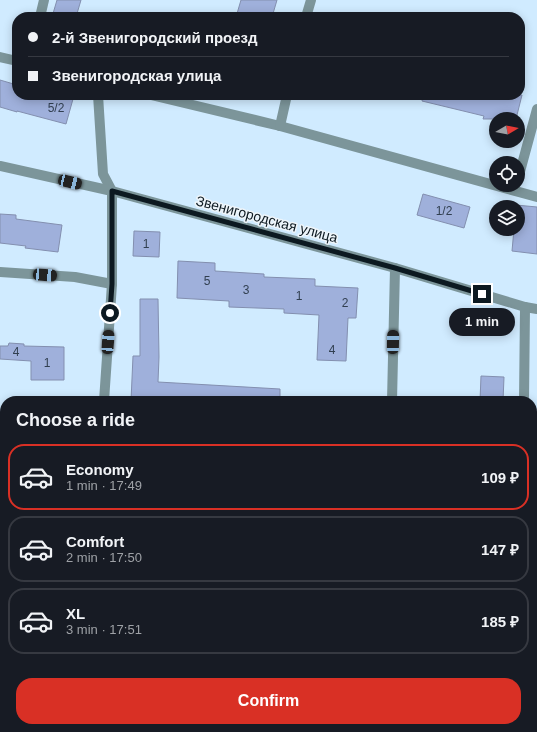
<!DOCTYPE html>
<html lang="en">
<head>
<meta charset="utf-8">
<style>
	:root { --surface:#171b24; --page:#242831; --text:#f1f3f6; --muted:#9ea1a6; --line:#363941; --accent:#d93025 }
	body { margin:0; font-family:Helvetica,sans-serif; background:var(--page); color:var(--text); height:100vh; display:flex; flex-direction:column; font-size:15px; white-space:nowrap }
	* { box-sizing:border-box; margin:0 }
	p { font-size:13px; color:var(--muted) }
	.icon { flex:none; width:22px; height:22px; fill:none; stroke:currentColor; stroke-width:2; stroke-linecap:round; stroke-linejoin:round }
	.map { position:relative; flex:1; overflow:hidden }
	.details { position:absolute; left:0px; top:396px; width:537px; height:336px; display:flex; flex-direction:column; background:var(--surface); border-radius:16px 16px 0 0; box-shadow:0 2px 10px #0003 }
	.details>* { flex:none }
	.banner { position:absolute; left:12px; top:12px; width:513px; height:88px; border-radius:16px; box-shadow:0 2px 10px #0003; display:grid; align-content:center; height:88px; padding:0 16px; background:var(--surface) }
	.needle { width:26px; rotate:80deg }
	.buttons { position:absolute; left:489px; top:112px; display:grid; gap:8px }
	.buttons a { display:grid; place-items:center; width:36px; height:36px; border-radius:50%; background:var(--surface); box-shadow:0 2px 10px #0003; font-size:20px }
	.end { position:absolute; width:18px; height:18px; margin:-9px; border:5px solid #0c1921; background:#fff; box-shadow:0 0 0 2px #fff }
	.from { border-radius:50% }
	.bubble { position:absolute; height:28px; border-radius:14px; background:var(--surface); box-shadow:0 2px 10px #0003; font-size:13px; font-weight:700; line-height:28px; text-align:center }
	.car { position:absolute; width:12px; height:24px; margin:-12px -6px; border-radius:5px; box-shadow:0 0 3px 1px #0007; background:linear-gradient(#222 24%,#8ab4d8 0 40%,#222 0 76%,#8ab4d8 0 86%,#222 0) }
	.banner b { display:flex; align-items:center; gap:14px; height:38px; font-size:15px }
	.banner b+b { border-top:1px solid var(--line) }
	.banner i { width:10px; height:10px; background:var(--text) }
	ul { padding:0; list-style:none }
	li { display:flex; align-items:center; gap:12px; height:66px; margin:0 8px 6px; padding:0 8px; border:2px solid var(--line); border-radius:16px }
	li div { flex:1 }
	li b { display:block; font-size:15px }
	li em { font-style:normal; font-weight:700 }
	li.selected { border-color:var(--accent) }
	li>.icon { width:36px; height:36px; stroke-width:1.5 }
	h2 { padding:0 16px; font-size:18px; line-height:48px }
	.cta { display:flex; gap:8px; margin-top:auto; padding:8px 16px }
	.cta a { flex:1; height:46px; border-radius:16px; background:var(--accent); color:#fff; font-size:16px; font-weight:700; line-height:46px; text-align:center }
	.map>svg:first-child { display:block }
	.building { fill:#9fb0db; stroke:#838faf }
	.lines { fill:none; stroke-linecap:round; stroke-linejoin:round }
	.street { stroke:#7c959a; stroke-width:10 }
	.route { stroke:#0c1921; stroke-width:5 }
	.labels { text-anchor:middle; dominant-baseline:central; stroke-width:3; stroke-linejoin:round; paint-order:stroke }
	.number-label { font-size:12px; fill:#313f50 }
	.street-label { font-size:14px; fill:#0c1921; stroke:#eef5fa }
</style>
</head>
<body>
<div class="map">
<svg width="537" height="732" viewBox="0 0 537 732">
	<rect width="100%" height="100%" fill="#d0ebff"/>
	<g class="building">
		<path d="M57,0H81L76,17H52Z"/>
		<path d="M241,0H277L272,17H236Z"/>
		<path d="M0,80L17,85V95H60L73,99L66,124L17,111V112L0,107Z"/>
		<path d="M423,95H522L516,119H483L484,116L422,101Z"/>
		<path d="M423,194L470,207L464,228L417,215Z"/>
		<path d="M516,205L537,207V254L512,251L514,229H518V207H516Z"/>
		<path d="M0,214L16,215V219L62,225L58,252L25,248L26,246L0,243Z"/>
		<path d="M134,231L160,232L159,257L133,256Z"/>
		<path d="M178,261L215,263V271L264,274V277L315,279V286L358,288L356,318H348L346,361L317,360L319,315L284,313V309L229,307V301L177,298Z"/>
		<path d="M140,299H158L159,357L158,382L280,389V401H131L133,356H140Z"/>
		<path d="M9,343L24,344V346L64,347V380H31V361L0,359V346H8Z"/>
		<path d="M481,376L504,377L503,401H480Z"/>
	</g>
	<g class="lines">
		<g class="street">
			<path d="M40,17L44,0"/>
			<path d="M306,17L311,0"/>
			<path d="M0,57L17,61"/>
			<path d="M98,95L103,174L112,191V284L104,401"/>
			<path d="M151,95L280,126L537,197"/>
			<path d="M280,126L287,95"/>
			<path d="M0,166L112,191L395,268L525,307L537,309"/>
			<path d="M518,179L537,109"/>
			<path d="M0,272L75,277L112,284"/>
			<path d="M392,401L395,268"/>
			<path d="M524,401L525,307"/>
			<path d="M0,474H5"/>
			<path d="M0,728L101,727L391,730"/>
			<path d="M521,732V727"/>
		</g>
	</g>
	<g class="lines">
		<path class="route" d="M110,313L112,284V191L395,268L482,294"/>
	</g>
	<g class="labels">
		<g class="number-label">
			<text x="56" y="108">5/2</text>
			<text x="444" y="211">1/2</text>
			<text x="146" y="244">1</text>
			<text x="207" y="281">5</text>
			<text x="246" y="290">3</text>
			<text x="299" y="296">1</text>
			<text x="345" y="303">2</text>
			<text x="332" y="350">4</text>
			<text x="16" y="352">4</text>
			<text x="47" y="363">1</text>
		</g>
		<g class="street-label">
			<text transform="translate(267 219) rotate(15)">Звенигородская улица</text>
		</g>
	</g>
</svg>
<div class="buttons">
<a><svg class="needle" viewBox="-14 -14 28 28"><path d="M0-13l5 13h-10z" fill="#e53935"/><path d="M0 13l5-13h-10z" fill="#9ea1a6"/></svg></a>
<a><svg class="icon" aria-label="locate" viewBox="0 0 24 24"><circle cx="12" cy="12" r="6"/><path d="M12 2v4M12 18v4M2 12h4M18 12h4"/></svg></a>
<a><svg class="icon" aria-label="layers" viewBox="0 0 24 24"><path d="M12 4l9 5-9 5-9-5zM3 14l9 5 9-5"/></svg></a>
</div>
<i class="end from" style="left:110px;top:313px"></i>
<i class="end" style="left:482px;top:294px"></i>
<div class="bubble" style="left:449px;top:308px;width:66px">1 min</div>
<i class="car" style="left:70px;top:182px;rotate:103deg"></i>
<i class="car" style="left:45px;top:275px;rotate:94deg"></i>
<i class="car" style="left:108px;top:342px;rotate:4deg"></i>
<i class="car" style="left:393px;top:342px;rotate:1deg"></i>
<div class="banner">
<b><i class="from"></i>2-й Звенигородский проезд</b>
<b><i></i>Звенигородская улица</b>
</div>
<section class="details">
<h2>Choose a ride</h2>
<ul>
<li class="selected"><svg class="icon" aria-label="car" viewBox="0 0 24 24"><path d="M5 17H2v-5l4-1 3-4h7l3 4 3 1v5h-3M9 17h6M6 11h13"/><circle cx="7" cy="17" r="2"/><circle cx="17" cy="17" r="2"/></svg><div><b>Economy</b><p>1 min · 17:49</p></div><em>109 ₽</em></li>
<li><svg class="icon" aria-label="car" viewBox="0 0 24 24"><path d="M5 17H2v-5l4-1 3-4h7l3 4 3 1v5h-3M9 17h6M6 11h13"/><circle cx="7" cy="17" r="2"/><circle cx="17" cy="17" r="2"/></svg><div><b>Comfort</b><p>2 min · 17:50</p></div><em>147 ₽</em></li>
<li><svg class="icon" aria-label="car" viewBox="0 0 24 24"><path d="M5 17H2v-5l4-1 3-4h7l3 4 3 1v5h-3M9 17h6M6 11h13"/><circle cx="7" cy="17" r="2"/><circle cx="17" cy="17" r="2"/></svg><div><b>XL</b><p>3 min · 17:51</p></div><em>185 ₽</em></li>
</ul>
<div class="cta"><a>Confirm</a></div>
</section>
</div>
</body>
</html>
